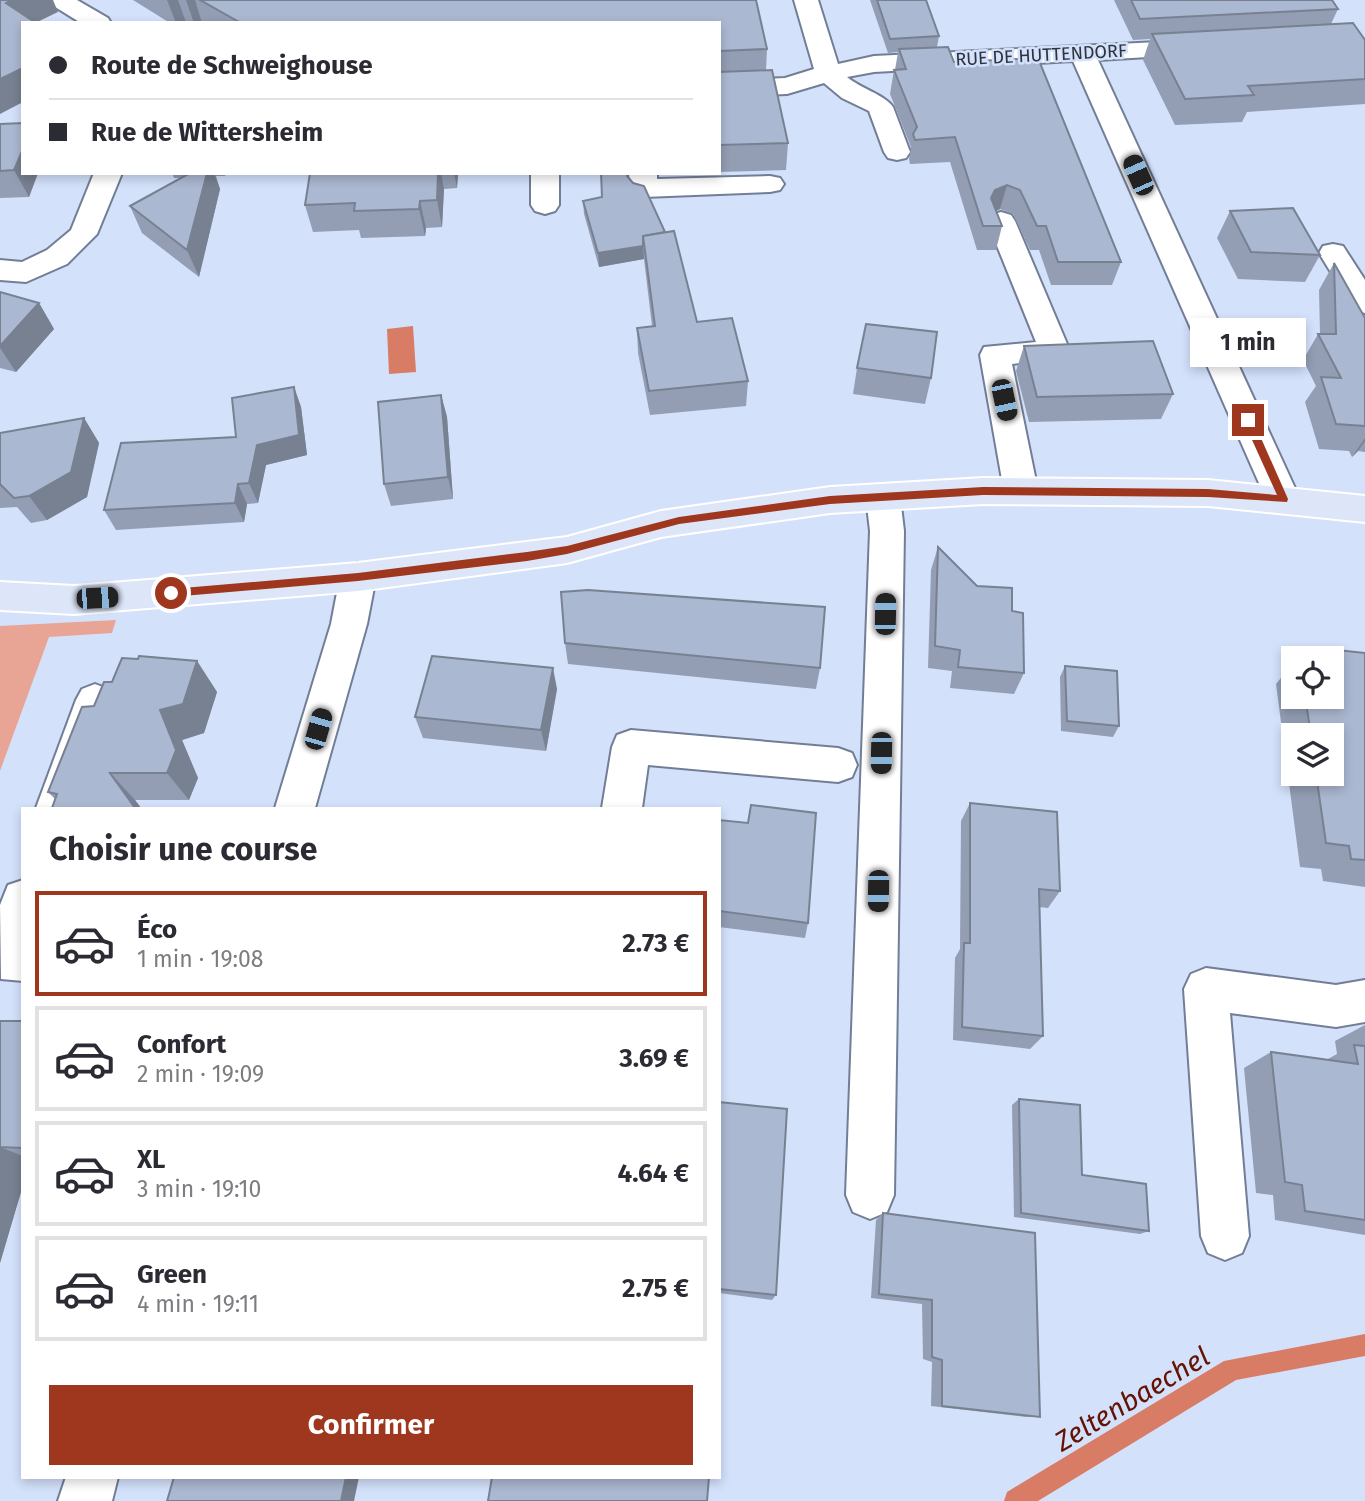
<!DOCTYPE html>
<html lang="fr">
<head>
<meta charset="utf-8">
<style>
	:root { --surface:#fff; --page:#f2f2f3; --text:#2b2b33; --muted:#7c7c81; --line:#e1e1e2; --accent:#9f361e }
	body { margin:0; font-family:"Fira Sans",sans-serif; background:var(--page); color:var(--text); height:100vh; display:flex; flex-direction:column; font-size:26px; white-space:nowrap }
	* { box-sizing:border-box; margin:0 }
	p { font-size:23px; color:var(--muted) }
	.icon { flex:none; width:38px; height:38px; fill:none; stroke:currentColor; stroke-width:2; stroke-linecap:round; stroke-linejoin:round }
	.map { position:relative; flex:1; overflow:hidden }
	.drawer { position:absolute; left:21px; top:807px; width:700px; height:672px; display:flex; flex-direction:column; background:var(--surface); border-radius:0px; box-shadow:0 4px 10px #0003 }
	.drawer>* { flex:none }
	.guide { position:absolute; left:21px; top:21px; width:700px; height:154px; border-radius:0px; box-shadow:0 4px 10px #0003; display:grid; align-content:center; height:154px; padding:0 28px; background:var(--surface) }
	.controls { position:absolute; left:1281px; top:646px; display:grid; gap:14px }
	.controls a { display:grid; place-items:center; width:63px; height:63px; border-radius:0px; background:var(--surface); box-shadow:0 4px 10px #0003; font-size:35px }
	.end { position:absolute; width:32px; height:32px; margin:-16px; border:9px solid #9f361e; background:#fff; box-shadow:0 0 0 4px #fff }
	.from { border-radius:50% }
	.bubble { position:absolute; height:49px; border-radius:0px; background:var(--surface); box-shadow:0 4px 10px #0003; font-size:23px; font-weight:700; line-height:49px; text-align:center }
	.car { position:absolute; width:21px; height:42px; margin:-21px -10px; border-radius:9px; box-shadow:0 0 5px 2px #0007; background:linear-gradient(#222 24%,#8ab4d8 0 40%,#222 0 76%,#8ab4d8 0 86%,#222 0) }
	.guide b { display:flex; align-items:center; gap:24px; height:66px; font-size:26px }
	.guide b+b { border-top:2px solid var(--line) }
	.guide i { width:18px; height:18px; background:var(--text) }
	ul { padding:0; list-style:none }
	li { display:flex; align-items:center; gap:21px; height:105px; margin:0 14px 10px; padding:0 14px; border:4px solid var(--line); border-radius:0px }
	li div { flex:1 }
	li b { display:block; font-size:26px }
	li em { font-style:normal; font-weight:700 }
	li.selected { border-color:var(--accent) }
	li>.icon { width:63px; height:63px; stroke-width:1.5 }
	h2 { padding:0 28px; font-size:32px; line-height:84px }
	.action { display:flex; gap:14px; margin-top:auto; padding:14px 28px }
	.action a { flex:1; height:80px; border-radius:0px; background:var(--accent); color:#fff; font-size:28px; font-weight:700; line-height:80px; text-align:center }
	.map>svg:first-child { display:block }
	.green { fill:#e8a595 }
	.water { fill:#d87c66 }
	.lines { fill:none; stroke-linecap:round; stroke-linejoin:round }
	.stream { fill:#d87c66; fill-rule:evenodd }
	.minor-casing { stroke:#727e96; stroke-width:4 }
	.major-casing { stroke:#fff; stroke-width:4 }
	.minor { fill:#fff; fill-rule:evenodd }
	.major { fill:#dde6f8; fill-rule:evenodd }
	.wall { fill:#939eb4; fill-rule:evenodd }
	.shaded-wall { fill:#788192 }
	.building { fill:#abb8d1; stroke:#788192; stroke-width:2 }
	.route { fill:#9f361e }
	.labels { text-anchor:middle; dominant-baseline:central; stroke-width:5; stroke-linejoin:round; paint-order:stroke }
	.far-street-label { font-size:18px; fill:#2e333d; stroke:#d3e1fb }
	.near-water-label { font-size:28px; font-style:italic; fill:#661200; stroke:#d3e1fb }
</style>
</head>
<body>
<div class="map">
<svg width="1365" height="1501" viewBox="0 0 1365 1501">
	<rect width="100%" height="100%" fill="#d3e1fb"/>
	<path class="green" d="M116,620L112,633L49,637L0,771V626Z"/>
	<path class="water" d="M413,326L416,372L389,374L387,329Z"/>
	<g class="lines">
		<path class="stream" d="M1365,1334V1356L1236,1380L1038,1501H1004L1007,1492L1224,1361Z"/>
		<g class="minor-casing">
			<g id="minor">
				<path d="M48,0H77L108,18L111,23H81L52,5Z"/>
				<path d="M794,0H818L838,64L874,56L1199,40L1208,42L1211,47L1208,52L1199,54L1098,60L1300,499L1295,508L1283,512L1271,508L1266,499L1073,61L874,72L847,77C860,88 885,95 893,107L910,152L906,158L897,160L888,158L884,152L869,111L842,98L824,83L787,94L719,97V81L785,78L814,69Z"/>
				<path d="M94,173H122L97,234L67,264L26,282L0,280V260L22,262L47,250L71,230Z"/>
				<path d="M531,173H559V205L555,211L545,214L535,211L531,205Z"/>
				<path d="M629,173H657V179L770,176L780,178L784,184L780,190L770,192L644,197L634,194L630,188Z"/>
				<path d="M1001,212L1011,215L1015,221L1070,351L1066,358L1012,364L1038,491L1033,500L1021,504L1009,500L1004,491L980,355L984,347L1036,342L987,221L991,215Z"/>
				<path d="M1333,244L1343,246L1365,280V313L1354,310L1319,253L1323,246Z"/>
				<path d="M883,484L895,488L900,497L904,531L894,1195L887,1212L870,1219L853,1212L846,1195L870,531L866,497L871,488Z"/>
				<path d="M358,563L370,567L376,577L367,624L315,808H275L331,624L340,577L346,567Z"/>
				<path d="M95,684L108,689L114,700L76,808H36L76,700L82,689Z"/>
				<path d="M631,730L838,748L852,753L857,765L852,777L838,782L648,765L642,808H602L612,747L617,735Z"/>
				<path d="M23,880V981L1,979L0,905L8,885Z"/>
				<path d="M1206,968L1336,985L1365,980V1022L1336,1027L1230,1013L1249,1236L1242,1253L1225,1260L1208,1253L1201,1236L1184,989L1191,974Z"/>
				<path d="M66,1477H118L112,1501H58Z"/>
			</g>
		</g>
		<g class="major-casing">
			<path id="major" d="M983,478L1208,480L1365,496V522L1208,506L983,504L830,513L661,537L567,563L358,591L74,614L0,610V582L74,586L358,563L567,537L661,511L830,487Z"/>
		</g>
		<use href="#minor" class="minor"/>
		<use href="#major" class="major"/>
	</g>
	<g class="wall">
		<path d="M133,0H756L767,49L766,70L788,143L786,170L719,172V23H170Z"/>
		<path d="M870,0H926L939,36L937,47L954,62L1121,262L1112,285H1051L1039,250H1030L1013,214L1000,209L996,211L1002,226L996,250H977L950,162L910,164L909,159L911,147L890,94L894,70H895L898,52L888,53Z"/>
		<path d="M1114,0H1332L1338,9L1331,24L1365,40V104L1247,112L1242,122L1175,125L1143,60L1150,39L1133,40Z"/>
		<path d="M0,124L23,173H38L29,197L0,198Z"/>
		<path d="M172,173H226L225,176H216L220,189L199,277L142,233L130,206L182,178H174Z"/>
		<path d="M310,173H458L457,188L444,189L442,227L426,228L425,236L361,238L359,230L313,232L305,205Z"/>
		<path d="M659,173H692L660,174Z"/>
		<path d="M627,176L697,322L748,381L746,406L650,415L638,353L637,328L652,326L644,259L599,267L584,214L583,201L602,197Z"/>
		<path d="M1230,211L1320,255L1305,282L1238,279L1217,238Z"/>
		<path d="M1334,263L1365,318V452L1358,451L1352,457L1349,451L1319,449L1305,402L1316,386L1303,360L1318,334H1320L1319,290Z"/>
		<path d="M0,292L39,303L54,329L16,372L0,368Z"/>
		<path d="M1024,346L1173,394L1161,419L1029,422L1016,371Z"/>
		<path d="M857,368L931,378L925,404L853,394Z"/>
		<path d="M294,387L301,407L307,455L266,465L258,503L247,504L244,522L116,530L104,510L236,437Z"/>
		<path d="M441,395L447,417L453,499L391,506L384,484Z"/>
		<path d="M84,418L99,443L87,497L47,520L31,523L17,507L0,508V433Z"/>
		<path d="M938,547L977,586L1012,611L1024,673L1014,694L950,688L952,671L928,668L931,570Z"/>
		<path d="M565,643L820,668L816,689L568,664Z"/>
		<path d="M1318,648L1365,653V887L1323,881L1321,869L1300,867L1276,684L1293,663V696H1332V658H1297L1299,656L1310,657ZM1293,735H1332V774H1293Z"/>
		<path d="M138,659L197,661L217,692L204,733L182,740L198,778L189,800H135L141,808H52L55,799L48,792L94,706L112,682Z"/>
		<path d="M1065,666L1119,726L1113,737L1061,731L1060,677Z"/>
		<path d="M557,689L546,751L423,738L415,717Z"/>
		<path d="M970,803L1060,891L1048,908L1039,907L1043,1036L1030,1049L953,1040L955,958L960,949L961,821Z"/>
		<path d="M719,820L748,823L808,923L805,938L719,927Z"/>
		<path d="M0,1021H23V1185L0,1263Z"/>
		<path d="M1365,1025V1235L1275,1220L1273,1195L1256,1193L1244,1068L1271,1052L1326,1060L1337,1054L1335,1041Z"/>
		<path d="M1019,1099L1082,1175L1149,1231L1140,1234L1014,1217L1012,1105Z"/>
		<path d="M719,1102L776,1295L772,1300L719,1293Z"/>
		<path d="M883,1213L1040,1417H1026L931,1406L932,1362L923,1359L922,1304L871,1298L876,1220Z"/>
	</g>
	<g class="shaded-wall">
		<path d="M12,0H53L58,12L35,23L6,3Z"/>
		<path d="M167,0H178L186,22L176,23Z"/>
		<path d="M186,0H195L202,23H194Z"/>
		<path d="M23,68V102L0,114V79Z"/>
		<path d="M23,149V173H38L29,197L14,170Z"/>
		<path d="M207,173H214L220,189L199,277L187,250Z"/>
		<path d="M438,173H441L444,189L442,227L437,200Z"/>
		<path d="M454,173H458L457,188Z"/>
		<path d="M1007,185L1000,209L989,214L991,198L995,190Z"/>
		<path d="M420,201L426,228L425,236L419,209Z"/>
		<path d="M643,246L644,259L599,267L598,253Z"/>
		<path d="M39,303L54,329L16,372L0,348V346Z"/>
		<path d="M294,387L301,407L307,455L266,465L258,503L249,483L257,445Z"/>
		<path d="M441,395L447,417L453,499L448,477Z"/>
		<path d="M84,418L99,443L87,497L47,520L29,496Z"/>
		<path d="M1365,438V441L1358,451L1352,457Z"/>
		<path d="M238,484L247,504L244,522L235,503Z"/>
		<path d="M197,661L217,692L204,733L182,740L198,778L189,800L167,773L160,710Z"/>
		<path d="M553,668L557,689L546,751L541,730Z"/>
		<path d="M110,773L135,800L141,808H135Z"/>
		<path d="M0,1147L23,1156V1185L0,1263Z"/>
		<path d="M346,1477H359L354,1501H341Z"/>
	</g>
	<g class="building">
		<path d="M0,0H12L6,3L36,23H23V68L0,79Z"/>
		<path d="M200,0H756L767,49L719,51V23H241Z"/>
		<path d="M877,0H926L939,36L890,39Z"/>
		<path d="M1131,0H1332L1338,9L1140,19Z"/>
		<path d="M1353,23L1365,40V79L1248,86L1254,95L1185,99L1152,34Z"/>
		<path d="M948,47L954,62L1038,58L1121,262H1058L1046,226H1037L1020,190L1007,185L995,190L991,198L1002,226H983L955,137L915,140L913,134L917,127L894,70L906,69L899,49Z"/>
		<path d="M772,70L788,143L719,145V72Z"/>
		<path d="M23,123V149L14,170L0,171V124Z"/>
		<path d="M190,173H207L187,250L130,206Z"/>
		<path d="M310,173H438L437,200L420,201L419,209L354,211L355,203L305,205Z"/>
		<path d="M601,173H627V176L633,183L644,186L665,232L643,236V246L598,253L583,201L602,197Z"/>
		<path d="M1293,208L1320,255L1251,252L1230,211Z"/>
		<path d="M674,231L697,322L732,318L748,381L649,391L637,328L655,326L643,236Z"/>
		<path d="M1334,263L1365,318V426L1336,424L1321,377L1341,378L1318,334H1336Z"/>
		<path d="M0,292L39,303L0,346Z"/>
		<path d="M866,324L937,332L931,378L857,368Z"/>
		<path d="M1153,341L1173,394L1037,397L1024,346Z"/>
		<path d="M294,387L299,435L257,445L249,483L238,484L235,503L104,510L121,443L236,437L232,398Z"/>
		<path d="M441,395L448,477L384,484L378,402Z"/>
		<path d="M84,418L71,472L29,496L14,498L0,484V433Z"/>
		<path d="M938,547L977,586L1012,588V611L1023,613L1024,673L958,667L960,650L935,646Z"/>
		<path d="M588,590L825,607L820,668L565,643L561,592Z"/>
		<path d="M1318,648L1365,653V860L1351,859L1349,846L1326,843L1316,774H1332V735H1311L1305,696H1332V658H1320Z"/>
		<path d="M139,656L197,661L183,704L160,710L176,750L167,773H110L135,808H52L57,794L48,792L82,707L94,706L104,682H112L122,658L138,659Z"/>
		<path d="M432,656L553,668L541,730L415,717Z"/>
		<path d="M1299,656L1314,658H1300Z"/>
		<path d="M1065,666L1117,671L1119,726L1067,721Z"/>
		<path d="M970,803L1057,812L1060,891L1039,889L1043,1036L962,1027L964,943H970Z"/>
		<path d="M751,805L816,813L808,923L719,911V820L748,823Z"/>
		<path d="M0,1021H23V1148L0,1147Z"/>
		<path d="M1354,1045L1365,1046V1220L1305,1211L1302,1185L1285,1182L1271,1052L1358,1064Z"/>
		<path d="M1019,1099L1080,1105L1082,1175L1146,1184L1149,1231L1021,1213Z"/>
		<path d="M719,1102L787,1109L776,1295L719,1289Z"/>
		<path d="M883,1213L1035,1233L1040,1417L942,1406V1360L932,1357V1300L879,1294Z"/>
		<path d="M174,1477H346L341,1501H167Z"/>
		<path d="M492,1477H709L707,1501H488Z"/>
	</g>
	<path class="route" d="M1248,417L1253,420L1288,499L1287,502L1208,497L983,495L830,504L679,524L567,554L527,561L358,581L171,597L166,593L171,589L358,573L527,552L567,546L679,517L830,496L983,487L1208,489L1277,495L1243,420Z"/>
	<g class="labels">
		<g class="far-street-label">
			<text transform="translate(1041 55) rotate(-3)">RUE DE HUTTENDORF</text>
		</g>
		<g class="near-water-label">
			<text transform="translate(1132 1399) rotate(-31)">Zeltenbaechel</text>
		</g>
	</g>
</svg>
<div class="controls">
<a><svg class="icon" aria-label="locate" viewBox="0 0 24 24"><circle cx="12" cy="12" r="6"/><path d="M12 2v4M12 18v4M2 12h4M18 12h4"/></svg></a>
<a><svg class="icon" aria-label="layers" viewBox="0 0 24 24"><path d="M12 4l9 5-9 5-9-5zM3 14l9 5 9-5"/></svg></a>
</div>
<i class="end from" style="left:171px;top:593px"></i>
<i class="end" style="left:1248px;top:420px"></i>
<div class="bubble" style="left:1190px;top:318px;width:116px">1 min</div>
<i class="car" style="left:1138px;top:175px;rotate:336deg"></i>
<i class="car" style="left:1004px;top:400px;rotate:168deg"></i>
<i class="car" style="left:97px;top:598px;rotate:87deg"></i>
<i class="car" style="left:885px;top:614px;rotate:1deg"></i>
<i class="car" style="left:318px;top:729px;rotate:16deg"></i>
<i class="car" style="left:881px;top:753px;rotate:181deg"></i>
<i class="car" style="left:878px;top:891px;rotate:181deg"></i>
<div class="guide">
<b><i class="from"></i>Route de Schweighouse</b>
<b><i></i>Rue de Wittersheim</b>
</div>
<section class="drawer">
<h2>Choisir une course</h2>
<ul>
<li class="selected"><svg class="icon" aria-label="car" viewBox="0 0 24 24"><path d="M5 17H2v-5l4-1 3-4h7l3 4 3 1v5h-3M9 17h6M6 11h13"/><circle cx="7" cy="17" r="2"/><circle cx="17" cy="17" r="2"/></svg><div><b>Éco</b><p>1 min · 19:08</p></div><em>2.73 €</em></li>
<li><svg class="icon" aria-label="car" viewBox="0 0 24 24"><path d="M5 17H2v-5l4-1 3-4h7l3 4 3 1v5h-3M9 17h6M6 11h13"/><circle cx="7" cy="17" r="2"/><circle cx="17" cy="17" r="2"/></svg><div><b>Confort</b><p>2 min · 19:09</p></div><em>3.69 €</em></li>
<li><svg class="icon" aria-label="car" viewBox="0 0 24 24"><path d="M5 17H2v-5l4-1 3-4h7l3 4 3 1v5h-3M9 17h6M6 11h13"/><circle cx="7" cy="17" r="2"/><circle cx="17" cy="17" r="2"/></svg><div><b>XL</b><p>3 min · 19:10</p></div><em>4.64 €</em></li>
<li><svg class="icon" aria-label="car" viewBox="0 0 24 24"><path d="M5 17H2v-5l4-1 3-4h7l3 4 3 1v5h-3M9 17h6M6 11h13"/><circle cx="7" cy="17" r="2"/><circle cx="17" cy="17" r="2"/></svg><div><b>Green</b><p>4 min · 19:11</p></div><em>2.75 €</em></li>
</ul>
<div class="action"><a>Confirmer</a></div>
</section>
</div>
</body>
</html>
